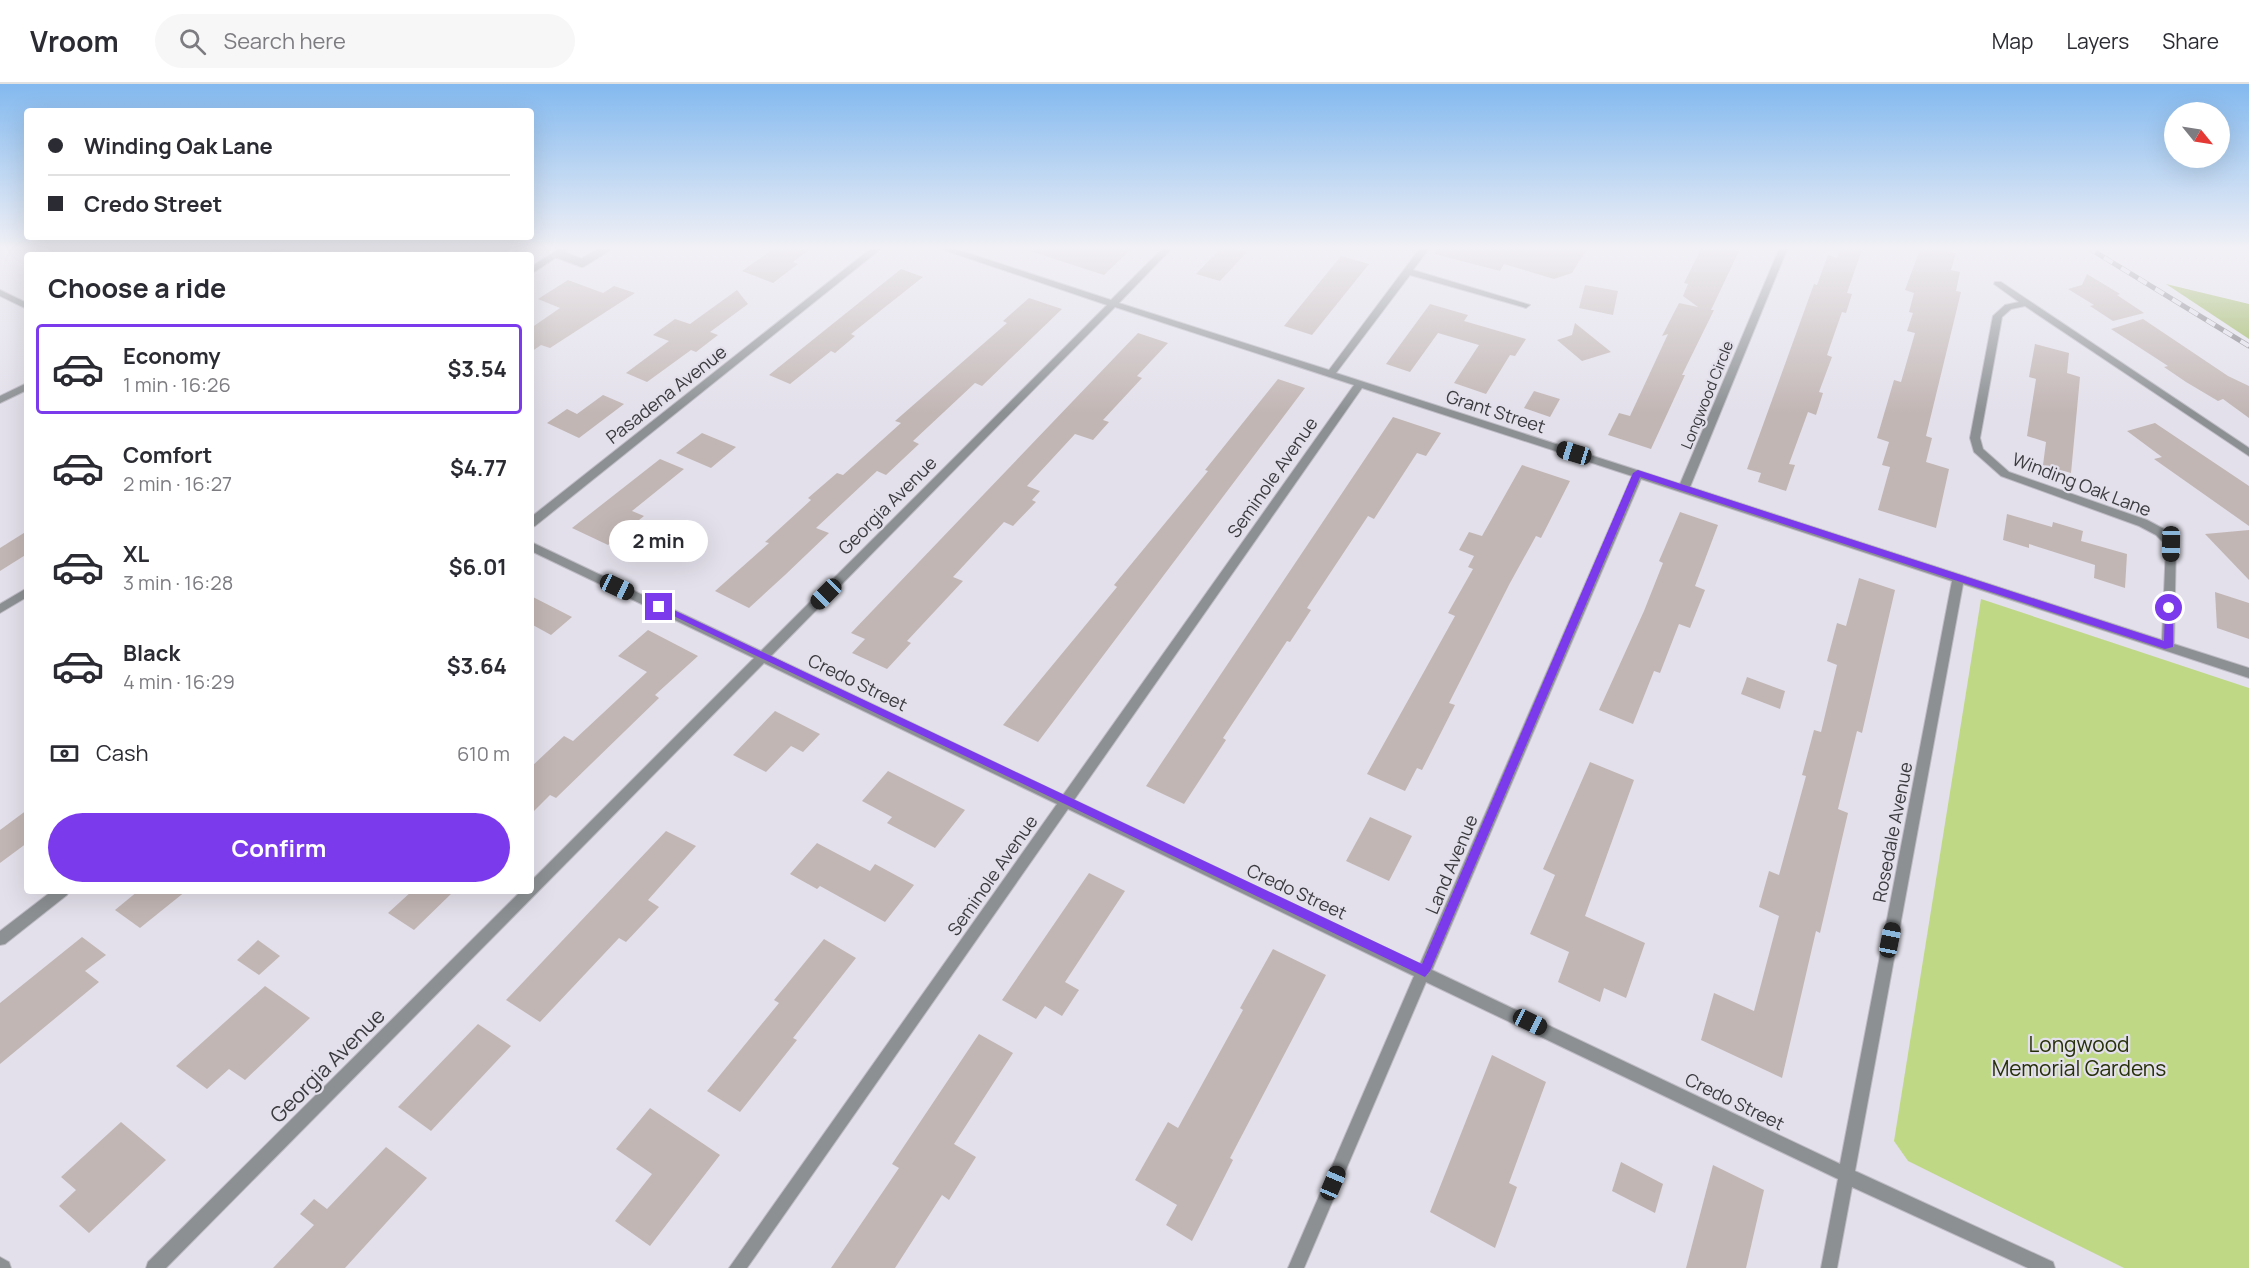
<!DOCTYPE html>
<html lang="en">
<head>
<meta charset="utf-8">
<style>
	:root { --surface:#fff; --page:#f7f7f7; --text:#2b2b33; --muted:#7c7c81; --line:#e1e1e2; --accent:#7c3aed }
	body { margin:0; font-family:Manrope,sans-serif; background:var(--page); color:var(--text); height:100vh; display:flex; flex-direction:column; font-size:22px; white-space:nowrap }
	* { box-sizing:border-box; margin:0 }
	p { font-size:20px; color:var(--muted) }
	.icon { flex:none; width:33px; height:33px; fill:none; stroke:currentColor; stroke-width:2; stroke-linecap:round; stroke-linejoin:round }
	.map { position:relative; flex:1; overflow:hidden }
	.side { position:absolute; left:24px; top:168px; width:510px; height:642px; display:flex; flex-direction:column; background:var(--surface); border-radius:6px; box-shadow:0 6px 24px #0002 }
	.side>* { flex:none }
	.hud { position:absolute; left:24px; top:24px; width:510px; height:132px; border-radius:6px; box-shadow:0 6px 24px #0002; display:grid; align-content:center; height:132px; padding:0 24px; background:var(--surface) }
	.needle { width:39px; rotate:120deg }
	.buttons { position:absolute; left:2164px; top:18px; display:grid; gap:12px }
	.buttons a { display:grid; place-items:center; width:66px; height:66px; border-radius:50%; background:var(--surface); box-shadow:0 6px 24px #0002; font-size:30px }
	.end { position:absolute; width:27px; height:27px; margin:-14px; border:8px solid #7c3aed; background:#fff; box-shadow:0 0 0 3px #fff }
	.from { border-radius:50% }
	.bubble { position:absolute; height:42px; border-radius:21px; background:var(--surface); box-shadow:0 6px 24px #0002; font-size:20px; font-weight:700; line-height:42px; text-align:center }
	.car { position:absolute; width:18px; height:36px; margin:-18px -9px; border-radius:8px; box-shadow:0 0 4px 2px #0007; background:linear-gradient(#222 24%,#8ab4d8 0 40%,#222 0 76%,#8ab4d8 0 86%,#222 0) }
	.hud b { display:flex; align-items:center; gap:21px; height:57px; font-size:22px }
	.hud b+b { border-top:2px solid var(--line) }
	.hud i { width:15px; height:15px; background:var(--text) }
	ul { padding:0; list-style:none }
	li { display:flex; align-items:center; gap:18px; height:90px; margin:0 12px 9px; padding:0 12px; border:3px solid transparent; border-radius:6px }
	li div { flex:1 }
	li b { display:block; font-size:22px }
	li em { font-style:normal; font-weight:700 }
	li.active { border-color:var(--accent) }
	li>.icon { width:54px; height:54px; stroke-width:1.5 }
	h2 { padding:0 24px; font-size:27px; line-height:72px }
	.pay { display:flex; align-items:center; gap:15px; height:66px; padding:0 24px; font-size:22px }
	.pay p { margin-inline-start:auto }
	.button { display:flex; gap:12px; margin-top:auto; padding:12px 24px }
	.button a { flex:1; height:69px; border-radius:36px; background:var(--accent); color:#fff; font-size:24px; font-weight:700; line-height:69px; text-align:center }
	header { display:flex; align-items:center; gap:36px; box-sizing:border-box; height:84px; padding:0 30px; background:var(--surface); border-bottom:2px solid var(--line) }
	header strong { font-size:28px }
	nav { display:flex; gap:33px; margin-inline-start:auto; font-size:21px }
	.search { width:420px; height:54px; background:var(--page); display:flex; align-items:center; gap:15px; box-sizing:border-box; padding:0 21px; border-radius:33px; color:var(--muted); font-size:22px }
	.map>svg:first-child { display:block }
	.green { fill:#bfd886 }
	.forest { fill:#98b355 }
	.building { fill:#c2b6b4 }
	.lines { fill:none; stroke-linecap:round; stroke-linejoin:round }
	.service-casing { stroke:#bebbc5; stroke-width:10 }
	.minor-casing { stroke:#bebbc5; stroke-width:2 }
	.service { stroke:#8c9093; stroke-width:8 }
	.minor { fill:#8c9093; fill-rule:evenodd }
	.rail-casing { stroke:#7d7b82; stroke-width:5 }
	.rail { stroke:#e3e0eb; stroke-width:4; stroke-dasharray:10; stroke-linecap:butt }
	.route { fill:#7c3aed }
	.labels { text-anchor:middle; dominant-baseline:central; stroke-width:4.5; stroke-linejoin:round; paint-order:stroke }
	.far-street-label { font-size:15px; fill:#3b3a3e; stroke:#e3e0eb }
	.street-label { font-size:18px; fill:#3b3a3e; stroke:#e3e0eb }
	.near-park-label { font-size:21px; fill:#263008; stroke:#e3e0eb }
	.near-street-label { font-size:21px; fill:#3b3a3e; stroke:#e3e0eb }
</style>
</head>
<body>
<header>
<strong>Vroom</strong>
<div class="search"><svg class="icon" aria-label="search" viewBox="0 0 24 24"><circle cx="10" cy="10" r="6"/><path d="M15 15l6 6"/></svg>Search here</div>
<nav><a>Map</a><a>Layers</a><a>Share</a></nav>
</header>
<div class="map">
<svg width="2249" height="1184" viewBox="0 0 2249 1184">
	<rect width="100%" height="100%" fill="#e3e0eb"/>
	<path class="green" d="M1981,515L2249,604V1184H2124L1908,1077L1894,1057Z"/>
	<path class="forest" d="M2166,200L2249,220V255Z"/>
	<g class="building">
		<path d="M776,163H813L793,178L798,180L773,199L742,187Z"/>
		<path d="M1031,163H1133L1104,191L1030,167Z"/>
		<path d="M1222,163L1247,168L1220,197L1196,190Z"/>
		<path d="M1436,163H1588L1572,189L1554,195L1504,180L1500,187L1435,170Z"/>
		<path d="M1702,163H1741L1711,226H1714L1682,291H1685L1651,365L1608,351L1619,329L1630,332L1668,250L1662,252L1679,219L1698,223L1683,212L1688,200L1684,199Z"/>
		<path d="M1841,163H1863L1847,209L1852,210L1846,229L1842,228L1827,271L1832,273L1819,308L1823,309L1816,331L1808,328L1789,380L1795,381L1786,407L1758,398L1761,389L1747,385L1814,200L1817,201L1828,171L1837,174Z"/>
		<path d="M1921,163L1956,169L1951,186L1960,188L1956,207L1961,208L1926,352L1932,354L1926,378L1949,385L1936,444L1878,426L1890,383L1882,381L1889,358L1877,354L1894,296L1901,298L1915,249L1907,247L1913,229L1909,228L1914,209L1905,206Z"/>
		<path d="M1341,172L1369,180L1312,251L1284,242Z"/>
		<path d="M901,185L923,193L851,250L855,252L835,269L831,267L790,300L769,291Z"/>
		<path d="M2087,190L2120,210L2117,211L2144,229L2113,237L2090,222L2094,221L2068,205L2082,201Z"/>
		<path d="M568,196L603,209L614,202L635,209L550,264L541,261L531,268V244L560,224L538,215Z"/>
		<path d="M1585,201L1618,207L1613,231L1579,224Z"/>
		<path d="M737,206L748,220L710,248L718,251L696,268L691,266L647,298L626,289L669,257L653,251L675,235L690,240Z"/>
		<path d="M1029,214L1062,225L982,302L975,299L913,357L919,360L886,391L877,387L816,444L829,449L785,491L749,524L715,507L769,459L765,458L811,416L808,414L837,389L843,391L901,339L895,337L1007,239L1003,237Z"/>
		<path d="M1430,220L1468,231L1464,237L1526,255L1515,272L1510,271L1486,310L1454,299L1479,261L1438,249L1410,288L1386,280Z"/>
		<path d="M2143,235L2228,292L2249,302V334L2223,315L2218,317L2186,298L2164,283L2168,282L2111,245Z"/>
		<path d="M1575,239L1611,268L1582,277L1557,256L1572,251Z"/>
		<path d="M1138,249L1168,259L1137,292L1142,294L1103,336L1109,338L1093,356L1075,350L1027,402L1040,407L1032,416L1036,418L1013,442L1004,438L953,493L963,497L907,557L911,559L887,585L852,569L865,555L851,549Z"/>
		<path d="M2035,260L2069,269L2067,289L2080,293L2071,389L2043,381L2046,358L2027,352L2036,295L2029,293Z"/>
		<path d="M1278,295L1305,304L1038,658L1003,641L1117,503L1114,501L1208,387L1205,386Z"/>
		<path d="M1534,307L1560,315L1550,333L1524,324Z"/>
		<path d="M603,311L624,320L579,354L547,339L567,325L577,330Z"/>
		<path d="M1393,333L1441,349L1426,372L1417,369L1374,435L1368,432L1307,524L1311,526L1290,558L1287,557L1223,654L1226,656L1184,720L1146,702Z"/>
		<path d="M2155,339L2249,402V442L2154,375L2162,373L2127,347Z"/>
		<path d="M702,349L736,363L711,384L676,369Z"/>
		<path d="M660,375L684,385L632,427L644,432L608,461L572,444Z"/>
		<path d="M1522,381L1570,397L1541,454L1536,452L1510,499L1449,619L1455,621L1422,686L1417,684L1405,707L1367,690L1455,532L1448,529L1473,485L1468,483L1474,472L1459,466L1469,448L1482,452Z"/>
		<path d="M1680,428L1718,441L1695,502L1705,506L1690,544L1679,540L1660,589L1654,587L1633,640L1599,626L1644,527L1663,479L1659,477Z"/>
		<path d="M2007,430L2052,443L2053,438L2083,447L2081,457L2127,470L2125,504L2094,494L2095,481L2029,460V464L2003,456Z"/>
		<path d="M2249,446V496L2205,450Z"/>
		<path d="M27,447V470L0,487V464Z"/>
		<path d="M1859,494L1895,506L1862,649L1857,647L1838,725L1848,729L1820,849L1816,847L1782,994L1701,956L1714,909L1754,927L1779,832L1759,823L1769,787L1779,791L1806,692L1802,691L1814,646L1821,648L1837,581L1827,577L1837,539L1846,542Z"/>
		<path d="M2215,508L2249,519V555L2217,544Z"/>
		<path d="M531,512L572,533L551,551L531,540Z"/>
		<path d="M648,546L698,572L655,611L659,614L556,714L550,711L531,730V683L564,652L573,657L647,588L618,572Z"/>
		<path d="M1747,593L1785,607L1780,625L1741,610Z"/>
		<path d="M775,627L820,650L803,668L791,662L766,688L733,671Z"/>
		<path d="M1590,678L1634,696L1585,832L1645,859L1626,914L1604,904L1600,918L1558,898L1569,868L1530,850L1555,791L1543,785Z"/>
		<path d="M888,687L965,726L935,764L887,739L892,733L862,717Z"/>
		<path d="M27,726V759L0,779V746Z"/>
		<path d="M1370,733L1412,752L1389,797L1346,777Z"/>
		<path d="M666,747L696,762L648,816L659,823L626,858L619,854L540,938L506,916Z"/>
		<path d="M817,759L870,787L875,780L914,801L885,838L820,802L817,805L790,790Z"/>
		<path d="M1089,789L1125,807L1065,898L1079,906L1062,932L1045,922L1036,935L1002,916Z"/>
		<path d="M138,807H186L140,844L115,826Z"/>
		<path d="M412,807H454L414,846L388,829Z"/>
		<path d="M82,853L106,871L85,887L99,898L0,980V919Z"/>
		<path d="M824,855L856,874L793,954L797,956L740,1028L707,1007L779,919L774,916Z"/>
		<path d="M258,856L280,872L259,891L237,876Z"/>
		<path d="M1273,865L1326,891L1230,1074L1233,1076L1192,1157L1166,1141L1177,1121L1135,1096L1168,1038L1178,1044L1243,926L1240,924Z"/>
		<path d="M265,902L310,934L245,996L229,985L207,1005L176,982Z"/>
		<path d="M478,940L511,962L431,1047L398,1023Z"/>
		<path d="M979,950L1013,969L954,1060L976,1073L949,1116L942,1111L895,1184H831L899,1084L892,1080Z"/>
		<path d="M1492,971L1546,998L1509,1099L1517,1103L1495,1164L1430,1128Z"/>
		<path d="M650,1024L720,1071L650,1162L615,1137L652,1090L616,1065Z"/>
		<path d="M121,1038L166,1076L89,1149L59,1122L76,1106L61,1093Z"/>
		<path d="M386,1063L427,1094L345,1184H273L314,1141L300,1130L314,1115L327,1125Z"/>
		<path d="M1621,1078L1663,1100L1655,1129L1612,1107Z"/>
		<path d="M1713,1081L1764,1106L1746,1184H1686Z"/>
	</g>
	<g class="lines">
		<g class="service-casing">
			<path id="service" d="M558,170L582,179L608,163"/>
		</g>
		<g class="minor-casing">
			<g id="minor">
				<path d="M276,163H287L275,171H265Z"/>
				<path d="M562,163H572L531,190V183Z"/>
				<path d="M873,163H883L535,442L531,443V433Z"/>
				<path d="M935,163H949L1111,216L1164,163H1173L1119,219L1329,286L1421,163H1430L1413,186L1530,221L1526,224L1523,223L1410,191L1336,289L1680,400L1780,163H1788L1690,403L2162,556L2166,461L2156,451L2139,442L2001,392L1974,368L1970,354L1993,232L2005,221L2019,218L1994,200L1995,198H2001L2249,364V372L2025,222L2011,225L2002,233L1980,354L1983,365L2009,388L2147,436L2164,445L2176,460L2174,560L2249,584V594L1963,500L1855,1087L2053,1178L2055,1184H2028L1852,1103L1837,1184H1821L1838,1095L1426,898L1304,1184H1288L1414,892L1068,725L747,1184H729L1057,720L764,579L166,1184H146L148,1178L521,807H531V797L754,574L531,467V458L761,567L1107,221ZM1115,223L1354,301L1063,711L771,572ZM1362,304L1632,392L1420,880L1074,716ZM1641,395L1952,497L1840,1080L1432,886Z"/>
				<path d="M0,206L27,219V225L0,212Z"/>
				<path d="M27,299V306L0,319V312Z"/>
				<path d="M27,504V513L0,529V520Z"/>
				<path d="M52,807H69L67,811L5,860L0,861V847Z"/>
				<path d="M0,1173L9,1178L11,1184H0Z"/>
			</g>
		</g>
		<use href="#service" class="service"/>
		<use href="#minor" class="minor"/>
		<g class="rail-casing">
			<path id="rail" d="M2087,163L2249,262"/>
		</g>
		<use href="#rail" class="rail"/>
	</g>
	<linearGradient id="sky" x2="0" y2="1"><stop stop-color="#83b9ef"/><stop offset="0.5" stop-color="#f2f1f6"/><stop offset="1" stop-color="#f2f1f6" stop-opacity="0"/></linearGradient>
	<rect width="2249" height="329" fill="url(#sky)"/>
	<path class="route" d="M1638,386L2164,557L2165,524L2173,522V563L2165,565L1640,393L1430,887L1425,893L655,523L663,521L1422,880L1633,389Z"/>
	<g class="labels">
		<g class="far-street-label">
			<text transform="translate(1707 311) rotate(-68)">Longwood Circle</text>
		</g>
		<g class="street-label">
			<text transform="translate(666 310) rotate(-38)">Pasadena Avenue</text>
			<text transform="translate(1496 327) rotate(18)">Grant Street</text>
			<text transform="translate(1272 393) rotate(-55)">Seminole Avenue</text>
			<text transform="translate(2082 400) rotate(21)">Winding Oak Lane</text>
			<text transform="translate(887 421) rotate(-45)">Georgia Avenue</text>
			<text transform="translate(858 598) rotate(26)">Credo Street</text>
			<text transform="translate(1892 748) rotate(-79)">Rosedale Avenue</text>
			<text transform="translate(1451 780) rotate(-67)">Land Avenue</text>
			<text transform="translate(992 791) rotate(-55)">Seminole Avenue</text>
			<text transform="translate(1297 807) rotate(25)">Credo Street</text>
			<text transform="translate(1735 1017) rotate(26)">Credo Street</text>
		</g>
		<g class="near-park-label">
			<text x="2079" y="960">Longwood<tspan x="2079" dy="24">Memorial Gardens</tspan></text>
		</g>
		<g class="near-street-label">
			<text transform="translate(327 981) rotate(-45)">Georgia Avenue</text>
		</g>
	</g>
</svg>
<div class="buttons">
<a><svg class="needle" viewBox="-14 -14 28 28"><path d="M0-13l5 13h-10z" fill="#e53935"/><path d="M0 13l5-13h-10z" fill="#7c7c81"/></svg></a>
</div>
<i class="end from" style="left:2169px;top:524px"></i>
<i class="end" style="left:659px;top:523px"></i>
<div class="bubble" style="left:609px;top:436px;width:99px">2 min</div>
<i class="car" style="left:1574px;top:369px;rotate:287deg"></i>
<i class="car" style="left:2171px;top:460px;rotate:181deg"></i>
<i class="car" style="left:617px;top:503px;rotate:115deg"></i>
<i class="car" style="left:826px;top:510px;rotate:225deg"></i>
<i class="car" style="left:1890px;top:856px;rotate:11deg"></i>
<i class="car" style="left:1530px;top:938px;rotate:116deg"></i>
<i class="car" style="left:1333px;top:1099px;rotate:23deg"></i>
<div class="hud">
<b><i class="from"></i>Winding Oak Lane</b>
<b><i></i>Credo Street</b>
</div>
<section class="side">
<h2>Choose a ride</h2>
<ul>
<li class="active"><svg class="icon" aria-label="car" viewBox="0 0 24 24"><path d="M5 17H2v-5l4-1 3-4h7l3 4 3 1v5h-3M9 17h6M6 11h13"/><circle cx="7" cy="17" r="2"/><circle cx="17" cy="17" r="2"/></svg><div><b>Economy</b><p>1 min · 16:26</p></div><em>$3.54</em></li>
<li><svg class="icon" aria-label="car" viewBox="0 0 24 24"><path d="M5 17H2v-5l4-1 3-4h7l3 4 3 1v5h-3M9 17h6M6 11h13"/><circle cx="7" cy="17" r="2"/><circle cx="17" cy="17" r="2"/></svg><div><b>Comfort</b><p>2 min · 16:27</p></div><em>$4.77</em></li>
<li><svg class="icon" aria-label="car" viewBox="0 0 24 24"><path d="M5 17H2v-5l4-1 3-4h7l3 4 3 1v5h-3M9 17h6M6 11h13"/><circle cx="7" cy="17" r="2"/><circle cx="17" cy="17" r="2"/></svg><div><b>XL</b><p>3 min · 16:28</p></div><em>$6.01</em></li>
<li><svg class="icon" aria-label="car" viewBox="0 0 24 24"><path d="M5 17H2v-5l4-1 3-4h7l3 4 3 1v5h-3M9 17h6M6 11h13"/><circle cx="7" cy="17" r="2"/><circle cx="17" cy="17" r="2"/></svg><div><b>Black</b><p>4 min · 16:29</p></div><em>$3.64</em></li>
</ul>
<div class="pay"><svg class="icon" aria-label="cash" viewBox="0 0 24 24"><path d="M3 7h18v10H3z"/><circle cx="12" cy="12" r="2"/></svg>Cash<p>610 m</p></div>
<div class="button"><a>Confirm</a></div>
</section>
</div>
</body>
</html>
